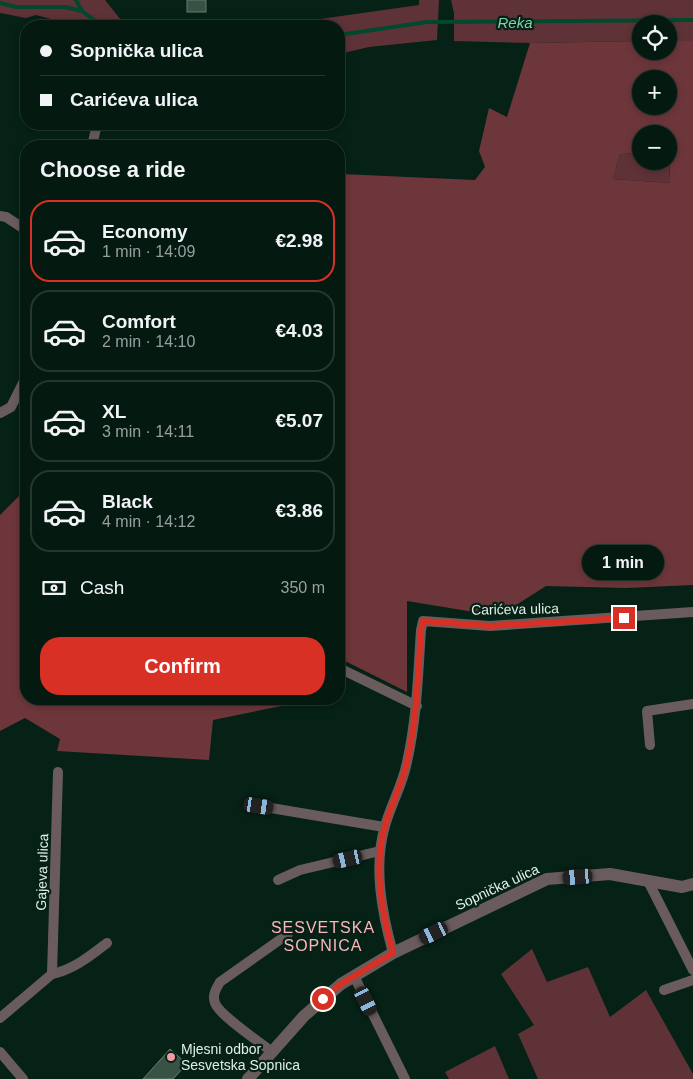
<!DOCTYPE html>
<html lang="en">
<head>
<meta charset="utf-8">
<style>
	:root { --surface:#041910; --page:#12261e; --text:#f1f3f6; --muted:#97a09f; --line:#253830; --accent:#d93025 }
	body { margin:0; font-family:Arial,sans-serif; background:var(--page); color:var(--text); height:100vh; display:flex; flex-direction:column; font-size:19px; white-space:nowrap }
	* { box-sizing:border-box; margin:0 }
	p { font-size:16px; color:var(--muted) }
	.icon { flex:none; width:28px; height:28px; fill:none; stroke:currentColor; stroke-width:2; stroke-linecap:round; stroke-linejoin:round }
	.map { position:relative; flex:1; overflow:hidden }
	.drawer { position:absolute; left:20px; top:140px; width:325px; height:565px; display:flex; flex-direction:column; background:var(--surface); border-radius:20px; box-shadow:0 2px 8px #0003,0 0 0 1px var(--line) }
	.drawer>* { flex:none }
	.banner { position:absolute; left:20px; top:20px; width:325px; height:110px; border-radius:20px; box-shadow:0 2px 8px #0003,0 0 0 1px var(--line); display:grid; align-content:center; height:110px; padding:0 20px; background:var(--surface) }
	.buttons { position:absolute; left:632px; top:15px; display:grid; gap:10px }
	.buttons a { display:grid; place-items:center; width:45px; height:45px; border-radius:50%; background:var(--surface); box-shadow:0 2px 8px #0003,0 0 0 1px var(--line); font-size:25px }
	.end { position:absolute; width:22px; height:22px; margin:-11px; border:6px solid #d93025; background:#fff; box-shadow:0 0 0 2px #fff }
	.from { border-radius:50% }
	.bubble { position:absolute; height:35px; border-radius:18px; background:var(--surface); box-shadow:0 2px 8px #0003,0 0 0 1px var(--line); font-size:16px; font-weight:800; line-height:35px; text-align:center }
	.car { position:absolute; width:15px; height:30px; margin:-15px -8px; border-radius:6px; box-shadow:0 0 4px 1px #0007; background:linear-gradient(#222 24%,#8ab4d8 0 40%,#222 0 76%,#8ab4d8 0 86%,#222 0) }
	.banner b { display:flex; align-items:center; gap:18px; height:48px; font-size:19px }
	.banner b+b { border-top:1px solid var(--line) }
	.banner i { width:12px; height:12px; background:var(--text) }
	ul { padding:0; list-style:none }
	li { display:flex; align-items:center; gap:15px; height:82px; margin:0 10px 8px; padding:0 10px; border:2px solid var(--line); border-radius:20px }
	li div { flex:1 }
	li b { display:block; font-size:19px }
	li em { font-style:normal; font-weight:800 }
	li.selected { border-color:var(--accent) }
	li>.icon { width:45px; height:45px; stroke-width:1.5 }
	h2 { padding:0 20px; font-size:22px; line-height:60px }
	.pay { display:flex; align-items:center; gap:12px; height:55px; padding:0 20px; font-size:19px }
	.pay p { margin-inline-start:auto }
	.primary-button { display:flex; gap:10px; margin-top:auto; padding:10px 20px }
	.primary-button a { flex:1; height:58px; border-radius:20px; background:var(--accent); color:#fff; font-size:20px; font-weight:800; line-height:58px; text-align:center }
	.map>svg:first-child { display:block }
	.green { fill:#5e3236 }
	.forest { fill:#6d363b; fill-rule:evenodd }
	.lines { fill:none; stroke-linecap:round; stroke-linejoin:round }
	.stream { stroke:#01482e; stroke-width:4 }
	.building { fill:#385345; stroke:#627e6f }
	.minor { stroke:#6a5c5c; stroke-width:10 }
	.tertiary { stroke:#6a5c5c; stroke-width:12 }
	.route { stroke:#d93025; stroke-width:6 }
	.poi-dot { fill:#f49aa1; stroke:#062115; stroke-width:2 }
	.labels { text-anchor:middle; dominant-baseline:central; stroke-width:4.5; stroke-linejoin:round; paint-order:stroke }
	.street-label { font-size:14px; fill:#e0efe6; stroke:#062115 }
	.poi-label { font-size:14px; fill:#e0efe6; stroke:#062115; text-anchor:start }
	.water-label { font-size:15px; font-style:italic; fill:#7cd5a9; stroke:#062115 }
	.quarter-label { font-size:16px; letter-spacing:1px; fill:#fbb7bb; stroke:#062115 }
</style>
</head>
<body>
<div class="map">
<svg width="693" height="1079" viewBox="0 0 693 1079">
	<rect width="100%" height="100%" fill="#062115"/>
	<g class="green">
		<path d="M0,0H105L121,20L129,26H68L66,23L36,15L26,18L0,13Z"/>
		<path d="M419,0H439L437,40L369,47L339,54V26H246L299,22L419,5Z"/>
		<path d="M451,0H693V41H669V24H641V41L530,43L454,41V13Z"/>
		<path d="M669,152L670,183L613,179L620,154L641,153V161H669Z"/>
		<path d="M532,949L547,982L588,967L610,1017L646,990L693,1074V1079H538L518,1034L534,1025L501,974Z"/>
		<path d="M495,1046L509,1079H449L445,1072Z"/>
	</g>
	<g class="forest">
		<path d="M641,41V51H669V41H693V585L626,588L546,586L513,607L480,613L407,601V692L339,658V177L341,174L475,180L485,167L479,151L489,108L507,117L530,43ZM641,79H669V106H641ZM641,134H669L670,183L613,179L620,154L641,153Z"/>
		<path d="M26,489V699H295L301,702L213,720L209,760L57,751L60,739L25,718L0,731V515Z"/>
	</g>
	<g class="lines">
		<g class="stream">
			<path d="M76,0L82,11"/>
			<path d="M0,3L16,7H65L82,11L102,26"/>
			<path d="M339,35L427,22L693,20"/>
		</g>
	</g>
	<g class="building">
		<rect x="187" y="0" width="19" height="12"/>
		<path d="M170,1049L187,1064L173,1079H143Z"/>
	</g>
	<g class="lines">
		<g class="minor">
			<path d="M92,146L97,124"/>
			<path d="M0,216L6,217L26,230"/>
			<path d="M0,413L11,407L26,377"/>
			<path d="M339,668L417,706"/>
			<path d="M650,745L647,711L693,704"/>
			<path d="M259,806L384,827"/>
			<path d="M278,880L300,870L380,851"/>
			<path d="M648,881L693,970"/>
			<path d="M393,953C382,913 373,867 385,826C391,804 403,784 407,762C417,718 418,674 421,630L423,621L490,626L693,612"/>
			<path d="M52,974L58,772"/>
			<path d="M354,976L405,1079"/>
			<path d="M664,990L693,980"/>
			<path d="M0,1018L52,974C73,970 90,956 107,943"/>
			<path d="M0,1052L23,1079"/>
			<path d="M272,1052C260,1042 220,1016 215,1003C212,995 216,989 220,982L288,934"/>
		</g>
		<path class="tertiary" d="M248,1079L304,1016L341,984L393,953L547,879L610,874L682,887L693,884"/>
	</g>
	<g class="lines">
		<path class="route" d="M323,999L341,984L393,953C382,913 373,867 385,826C391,804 403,783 407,762C417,718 418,674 421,630L423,621L490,626L624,618"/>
	</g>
	<circle class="poi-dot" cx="171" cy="1057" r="5"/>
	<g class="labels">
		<g class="street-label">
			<text transform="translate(515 609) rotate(-1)">Carićeva ulica</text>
			<text transform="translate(42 872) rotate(-88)">Gajeva ulica</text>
			<text transform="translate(497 887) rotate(-25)">Sopnička ulica</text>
		</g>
		<g class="poi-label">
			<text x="181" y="1049">Mjesni odbor<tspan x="181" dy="16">Sesvetska Sopnica</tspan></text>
		</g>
		<g class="water-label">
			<text x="515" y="22">Reka</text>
		</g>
		<g class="quarter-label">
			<text x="323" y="927">SESVETSKA<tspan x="323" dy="18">SOPNICA</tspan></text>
		</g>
	</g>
</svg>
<div class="buttons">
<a><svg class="icon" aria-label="locate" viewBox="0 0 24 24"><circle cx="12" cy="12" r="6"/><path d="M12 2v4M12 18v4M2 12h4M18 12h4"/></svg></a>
<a>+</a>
<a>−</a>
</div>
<i class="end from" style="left:323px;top:999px"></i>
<i class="end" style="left:624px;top:618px"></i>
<div class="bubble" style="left:582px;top:545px;width:82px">1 min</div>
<i class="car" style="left:259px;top:806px;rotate:99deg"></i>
<i class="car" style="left:348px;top:859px;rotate:257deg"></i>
<i class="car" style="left:578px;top:877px;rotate:265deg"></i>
<i class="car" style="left:434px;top:933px;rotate:244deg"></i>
<i class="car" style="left:366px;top:1001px;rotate:154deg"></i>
<div class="banner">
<b><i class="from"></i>Sopnička ulica</b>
<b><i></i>Carićeva ulica</b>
</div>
<section class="drawer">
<h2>Choose a ride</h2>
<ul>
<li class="selected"><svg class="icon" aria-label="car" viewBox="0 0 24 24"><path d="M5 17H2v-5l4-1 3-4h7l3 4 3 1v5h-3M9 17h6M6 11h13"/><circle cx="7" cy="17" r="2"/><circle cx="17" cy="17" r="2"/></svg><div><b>Economy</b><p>1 min · 14:09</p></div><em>€2.98</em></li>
<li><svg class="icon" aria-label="car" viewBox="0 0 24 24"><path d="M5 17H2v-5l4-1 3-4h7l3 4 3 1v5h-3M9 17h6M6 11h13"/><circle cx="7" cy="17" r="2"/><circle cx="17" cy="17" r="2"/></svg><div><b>Comfort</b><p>2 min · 14:10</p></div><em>€4.03</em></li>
<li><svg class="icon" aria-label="car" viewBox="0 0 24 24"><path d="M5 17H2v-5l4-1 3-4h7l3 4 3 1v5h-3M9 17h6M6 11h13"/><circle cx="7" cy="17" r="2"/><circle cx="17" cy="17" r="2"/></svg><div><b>XL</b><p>3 min · 14:11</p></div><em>€5.07</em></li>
<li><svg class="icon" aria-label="car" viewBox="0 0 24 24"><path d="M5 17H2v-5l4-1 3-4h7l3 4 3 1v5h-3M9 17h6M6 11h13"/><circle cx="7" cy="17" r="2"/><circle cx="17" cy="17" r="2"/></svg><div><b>Black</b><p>4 min · 14:12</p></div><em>€3.86</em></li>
</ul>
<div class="pay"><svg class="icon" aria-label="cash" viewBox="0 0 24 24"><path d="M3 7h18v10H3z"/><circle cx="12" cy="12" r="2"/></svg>Cash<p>350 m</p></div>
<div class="primary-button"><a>Confirm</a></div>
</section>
</div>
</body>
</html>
